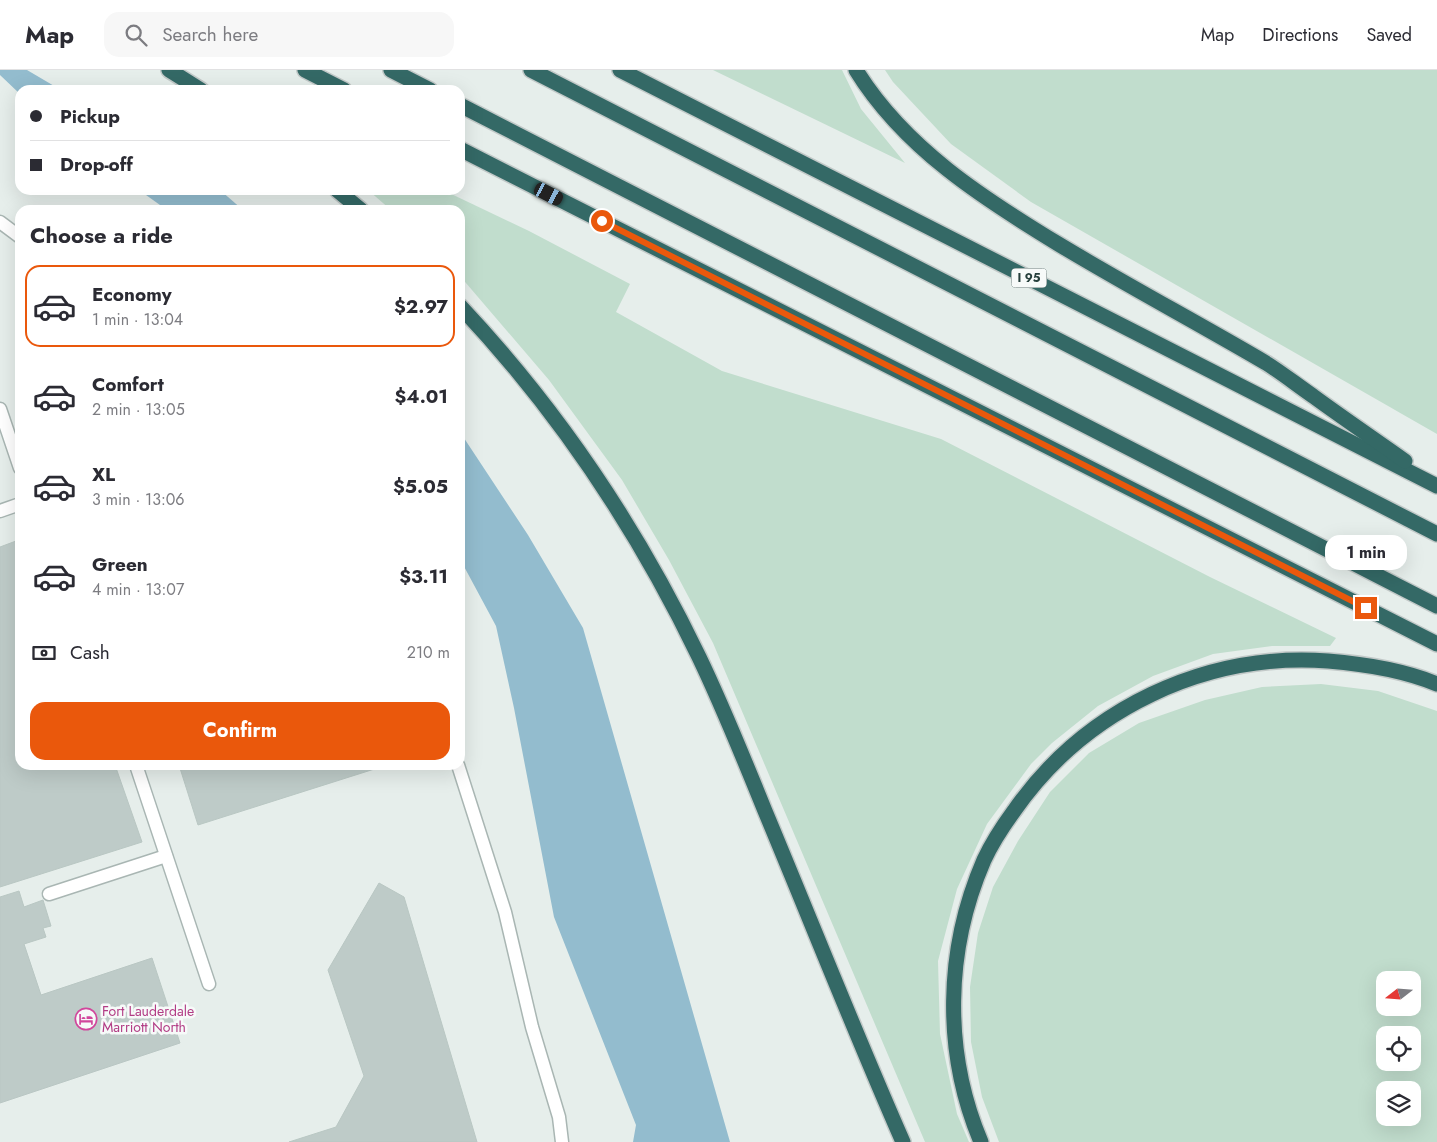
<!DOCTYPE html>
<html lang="en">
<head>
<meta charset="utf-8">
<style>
	:root { --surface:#fff; --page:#f7f7f7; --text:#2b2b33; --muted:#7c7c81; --line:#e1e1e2; --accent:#ea580c }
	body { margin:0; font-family:Jost,sans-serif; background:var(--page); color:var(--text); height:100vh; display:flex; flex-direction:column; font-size:19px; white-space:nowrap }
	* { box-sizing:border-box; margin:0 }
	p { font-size:16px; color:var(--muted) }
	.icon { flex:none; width:28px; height:28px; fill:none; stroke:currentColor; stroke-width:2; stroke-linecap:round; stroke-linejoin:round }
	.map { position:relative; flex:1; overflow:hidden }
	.side { position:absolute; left:15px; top:135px; width:450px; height:565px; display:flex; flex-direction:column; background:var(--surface); border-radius:15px; box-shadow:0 5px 20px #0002 }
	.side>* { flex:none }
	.guide { position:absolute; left:15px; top:15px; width:450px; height:110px; border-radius:15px; box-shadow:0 5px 20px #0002; display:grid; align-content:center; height:110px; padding:0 15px; background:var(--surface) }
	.needle { width:32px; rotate:253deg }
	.tools { position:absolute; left:1376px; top:901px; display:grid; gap:10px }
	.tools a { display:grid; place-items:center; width:45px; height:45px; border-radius:10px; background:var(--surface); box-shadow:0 5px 20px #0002; font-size:25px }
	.end { position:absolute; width:22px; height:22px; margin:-11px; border:6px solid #ea580c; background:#fff; box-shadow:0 0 0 2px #fff }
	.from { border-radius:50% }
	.bubble { position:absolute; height:35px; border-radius:15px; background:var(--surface); box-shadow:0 5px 20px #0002; font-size:16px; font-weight:700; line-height:35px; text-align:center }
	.car { position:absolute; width:15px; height:30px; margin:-15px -8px; border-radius:6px; box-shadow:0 0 4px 1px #0007; background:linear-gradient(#222 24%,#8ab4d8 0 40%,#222 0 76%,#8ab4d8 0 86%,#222 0) }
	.guide b { display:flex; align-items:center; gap:18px; height:48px; font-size:19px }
	.guide b+b { border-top:1px solid var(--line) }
	.guide i { width:12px; height:12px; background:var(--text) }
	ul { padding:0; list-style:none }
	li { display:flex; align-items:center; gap:15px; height:82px; margin:0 10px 8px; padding:0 5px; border:2px solid transparent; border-radius:15px }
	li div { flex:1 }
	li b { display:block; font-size:19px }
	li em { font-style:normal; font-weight:700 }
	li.selected { border-color:var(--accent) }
	li>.icon { width:45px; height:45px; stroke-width:1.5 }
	h2 { padding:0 15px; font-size:22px; line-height:60px }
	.pay { display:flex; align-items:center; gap:12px; height:55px; padding:0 15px; font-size:19px }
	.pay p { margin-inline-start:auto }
	.primary-button { display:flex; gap:10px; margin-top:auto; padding:10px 15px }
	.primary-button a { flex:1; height:58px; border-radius:15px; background:var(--accent); color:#fff; font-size:20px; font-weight:700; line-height:58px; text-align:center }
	header { display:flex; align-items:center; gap:30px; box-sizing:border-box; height:70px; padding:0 25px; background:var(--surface); border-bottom:1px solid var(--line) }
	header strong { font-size:24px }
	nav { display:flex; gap:28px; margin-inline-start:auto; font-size:18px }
	.search { width:350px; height:45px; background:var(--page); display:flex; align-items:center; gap:12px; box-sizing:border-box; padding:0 18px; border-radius:15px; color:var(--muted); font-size:19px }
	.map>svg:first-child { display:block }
	.green { fill:#c1ddcd; fill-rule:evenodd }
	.water { fill:#93bcce }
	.building { fill:#becbc8; stroke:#b9c7c3 }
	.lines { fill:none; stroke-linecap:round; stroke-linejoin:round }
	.lane-casing { stroke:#a9b6b3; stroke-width:15 }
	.highway-casing { stroke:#c2c9c8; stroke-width:18 }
	.lane { stroke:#fff; stroke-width:12 }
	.highway { stroke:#346966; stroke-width:15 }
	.route { stroke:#ea580c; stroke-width:6 }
	.labels { text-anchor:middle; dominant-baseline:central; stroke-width:5; stroke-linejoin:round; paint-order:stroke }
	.shield { fill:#f7faf9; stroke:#657775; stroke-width:1 }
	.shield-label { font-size:12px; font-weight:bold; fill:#263f3c }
	.hotel-label { font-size:14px; fill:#b23c85; stroke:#f7faf9; text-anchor:start }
</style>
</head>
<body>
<header>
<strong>Map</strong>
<div class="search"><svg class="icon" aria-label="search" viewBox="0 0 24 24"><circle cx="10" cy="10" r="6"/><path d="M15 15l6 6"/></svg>Search here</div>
<nav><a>Map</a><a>Directions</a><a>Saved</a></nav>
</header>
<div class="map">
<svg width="1437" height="1072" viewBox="0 0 1437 1072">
	<rect width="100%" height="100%" fill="#e6eeeb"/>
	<g class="green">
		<path d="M713,0H842L861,39L905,93Z"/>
		<path d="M885,0H1437V364L1031,132L951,74L893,12Z"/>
		<path d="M368,120H443L529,161L630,214L616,242L722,301L941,369L1210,507L1336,568L1330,576H1272L1213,584L1153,606L1098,636L1052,673L1031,694L987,754L957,819L938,891L940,964L957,1044L969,1072H925L713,573L669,490L622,410L549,310L460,206V140H391Z"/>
		<path d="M1321,614L1378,621L1437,641V1072H999L982,1027L971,972L970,917L978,863L993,817L1018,771L1050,722L1089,683L1139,653L1205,630L1262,617ZM1385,910H1412V938H1385ZM1385,965H1412V992H1385ZM1385,1020H1412V1048H1385Z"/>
	</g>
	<g class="water">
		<path d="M0,0H27L61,20H20V24L0,5Z"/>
		<path d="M139,120H220L243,140H167Z"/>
		<path d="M460,362L528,465L583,558L730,1072H633L636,1055L554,847L514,638L496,556L460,489Z"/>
	</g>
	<g class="building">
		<path d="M16,471L20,489V695H115L142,772L0,817V477Z"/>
		<path d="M179,695H387L198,755Z"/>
		<path d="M379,813L404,827L477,1072H289L336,1057L364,1006L328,900Z"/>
		<path d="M19,821L24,837L43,830L51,856L43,858L46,867L24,874L41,925L152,888L180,973L0,1033V827Z"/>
	</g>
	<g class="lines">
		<g class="lane-casing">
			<g id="lane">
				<path d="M0,152L20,167"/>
				<path d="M0,339L20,398"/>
				<path d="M0,441L20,434"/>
				<path d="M136,695L209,914"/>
				<path d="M458,695L505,842L532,957L559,1047L562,1072"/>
				<path d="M49,824L166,786"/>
			</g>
		</g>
		<g class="highway-casing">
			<g id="highway">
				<path d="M169,0L201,20"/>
				<path d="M305,0L344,20"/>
				<path d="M391,0L430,20"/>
				<path d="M531,0L1437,464"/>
				<path d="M620,0L1437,416"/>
				<path d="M856,0C904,78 984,129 1060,175C1128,216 1198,253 1266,293C1282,303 1297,315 1313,326C1343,348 1374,369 1405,391"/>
				<path d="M460,35L1437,536"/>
				<path d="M460,79L1437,574"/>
				<path d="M337,120L361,140"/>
				<path d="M460,236C557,339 638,460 699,587C723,637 744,689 765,741C811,851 855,963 903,1072"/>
				<path d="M981,1072C943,982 945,880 984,790C992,773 1003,756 1014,741C1085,639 1205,582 1328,591C1365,594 1403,600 1437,614"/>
			</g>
		</g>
		<use href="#lane" class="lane"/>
		<use href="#highway" class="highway"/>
	</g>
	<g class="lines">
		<path class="route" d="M602,151L1366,538"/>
	</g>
	<defs>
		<g id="hotel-ring" transform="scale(1.125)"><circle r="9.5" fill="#f7faf9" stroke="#d1479c" stroke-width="1.5"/><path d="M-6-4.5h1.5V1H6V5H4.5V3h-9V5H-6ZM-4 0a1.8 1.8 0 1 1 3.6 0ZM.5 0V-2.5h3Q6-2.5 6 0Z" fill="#d1479c"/></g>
	</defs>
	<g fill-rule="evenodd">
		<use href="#hotel-ring" x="86" y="949"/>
	</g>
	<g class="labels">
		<rect class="shield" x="1011.5" y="198.5" width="35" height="19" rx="4"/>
		<g class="shield-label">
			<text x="1029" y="208">I 95</text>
		</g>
		<g class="hotel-label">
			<text x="102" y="941">Fort Lauderdale<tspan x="102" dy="16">Marriott North</tspan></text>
		</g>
	</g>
</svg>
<div class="tools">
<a><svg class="needle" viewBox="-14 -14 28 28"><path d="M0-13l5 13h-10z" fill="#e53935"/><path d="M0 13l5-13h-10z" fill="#7c7c81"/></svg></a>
<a><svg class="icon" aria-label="locate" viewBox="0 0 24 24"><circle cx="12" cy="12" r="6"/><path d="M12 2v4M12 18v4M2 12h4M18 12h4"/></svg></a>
<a><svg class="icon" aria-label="layers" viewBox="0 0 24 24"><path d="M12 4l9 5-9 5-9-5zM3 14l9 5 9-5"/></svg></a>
</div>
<i class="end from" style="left:602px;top:151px"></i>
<i class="end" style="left:1366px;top:538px"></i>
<div class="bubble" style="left:1325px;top:465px;width:82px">1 min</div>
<i class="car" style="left:549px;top:124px;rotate:117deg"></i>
<div class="guide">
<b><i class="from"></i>Pickup</b>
<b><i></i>Drop-off</b>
</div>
<section class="side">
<h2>Choose a ride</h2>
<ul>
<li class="selected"><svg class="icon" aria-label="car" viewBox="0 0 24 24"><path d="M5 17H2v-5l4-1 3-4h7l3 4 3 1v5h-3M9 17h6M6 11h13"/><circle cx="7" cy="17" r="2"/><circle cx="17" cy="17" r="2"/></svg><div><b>Economy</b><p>1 min · 13:04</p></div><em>$2.97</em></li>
<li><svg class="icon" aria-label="car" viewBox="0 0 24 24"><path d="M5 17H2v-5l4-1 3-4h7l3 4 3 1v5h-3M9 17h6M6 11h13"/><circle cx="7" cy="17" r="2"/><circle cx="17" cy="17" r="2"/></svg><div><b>Comfort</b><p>2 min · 13:05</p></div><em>$4.01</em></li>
<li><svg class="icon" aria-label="car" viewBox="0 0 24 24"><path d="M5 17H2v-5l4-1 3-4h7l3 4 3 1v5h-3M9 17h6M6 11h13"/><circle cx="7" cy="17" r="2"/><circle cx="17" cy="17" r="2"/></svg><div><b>XL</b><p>3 min · 13:06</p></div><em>$5.05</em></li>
<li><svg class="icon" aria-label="car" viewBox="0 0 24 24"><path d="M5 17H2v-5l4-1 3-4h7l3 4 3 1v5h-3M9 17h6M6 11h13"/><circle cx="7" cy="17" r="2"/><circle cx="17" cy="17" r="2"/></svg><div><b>Green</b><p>4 min · 13:07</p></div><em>$3.11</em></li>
</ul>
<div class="pay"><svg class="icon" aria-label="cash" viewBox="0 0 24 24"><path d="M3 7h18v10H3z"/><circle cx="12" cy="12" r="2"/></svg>Cash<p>210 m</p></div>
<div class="primary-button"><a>Confirm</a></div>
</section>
</div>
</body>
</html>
